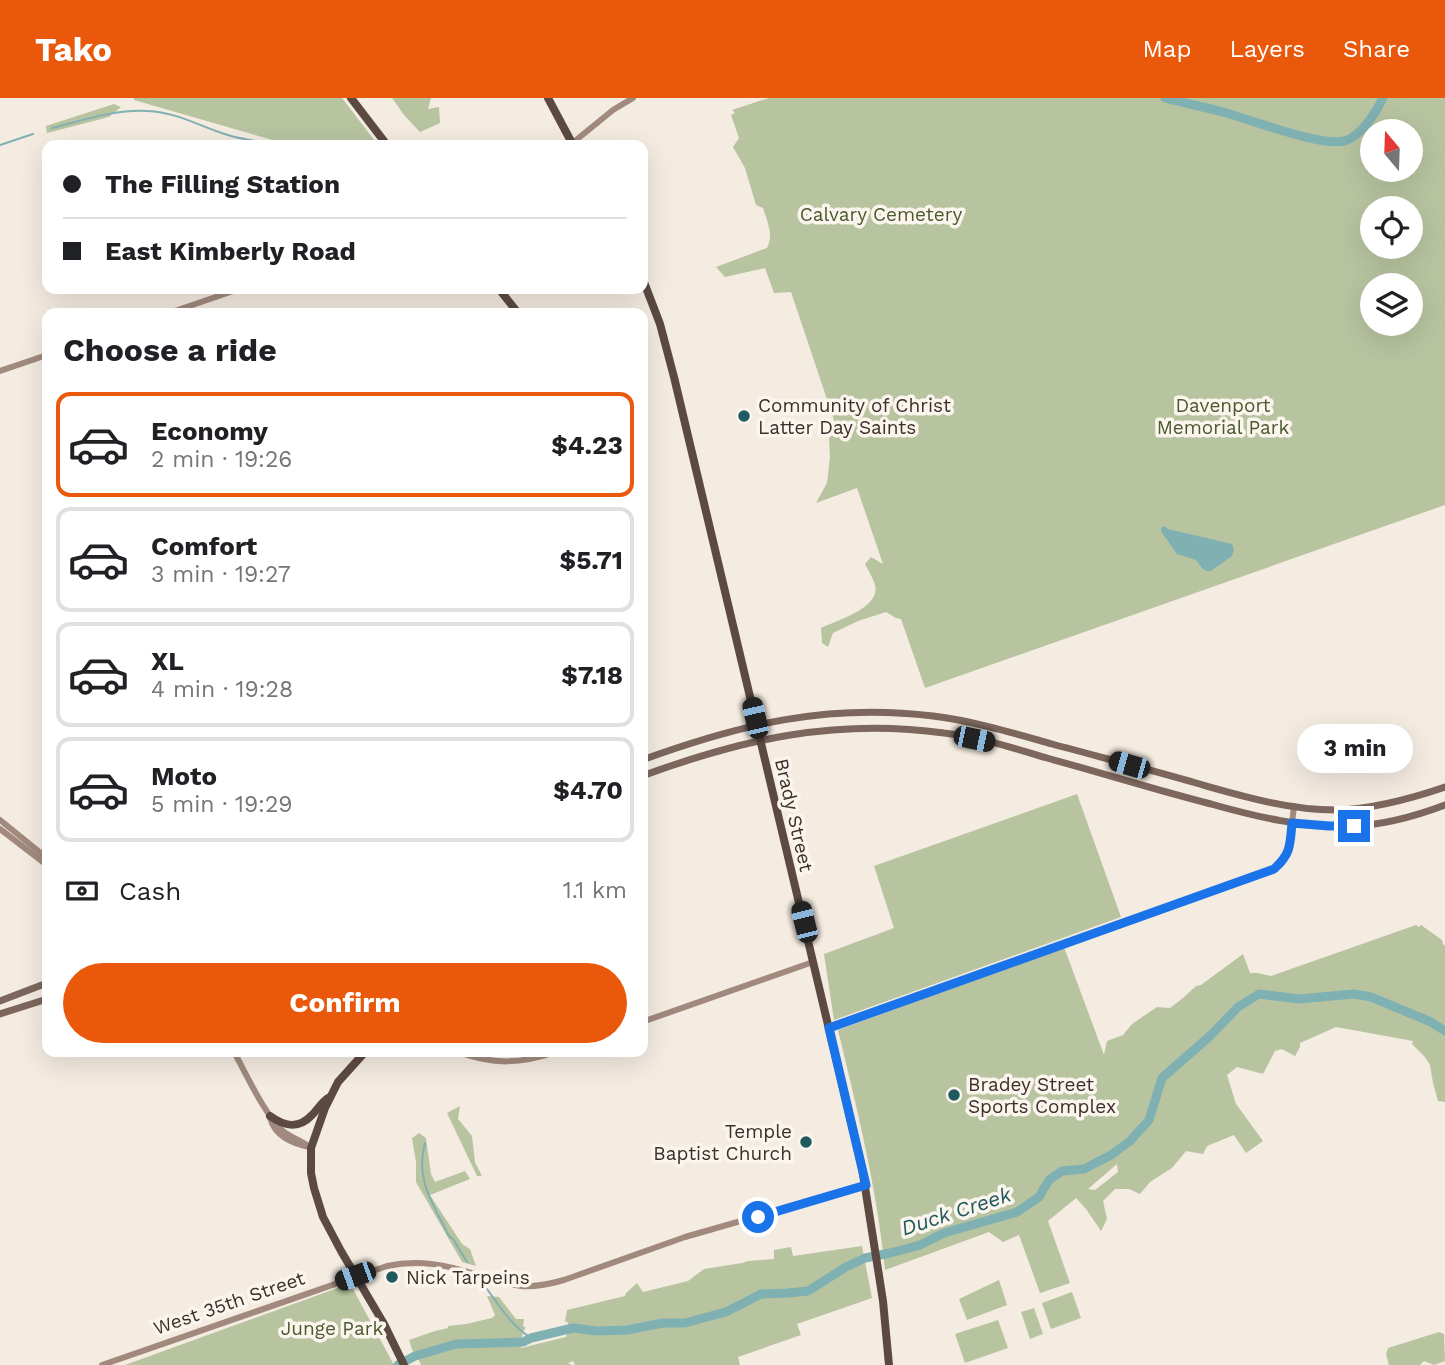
<!DOCTYPE html>
<html lang="en">
<head>
<meta charset="utf-8">
<style>
	:root { --surface:#fff; --page:#f6f6f6; --text:#202124; --muted:#757577; --line:#e0e0e0; --accent:#ea580c }
	body { margin:0; font-family:"Work Sans",sans-serif; background:var(--page); color:var(--text); height:100vh; display:flex; flex-direction:column; font-size:26px; white-space:nowrap }
	* { box-sizing:border-box; margin:0 }
	p { font-size:23px; color:var(--muted) }
	.icon { flex:none; width:38px; height:38px; fill:none; stroke:currentColor; stroke-width:2; stroke-linecap:round; stroke-linejoin:round }
	.map { position:relative; flex:1; overflow:hidden }
	.sheet { position:absolute; left:42px; top:210px; width:606px; height:749px; display:flex; flex-direction:column; background:var(--surface); border-radius:14px; box-shadow:0 7px 28px #0002 }
	.sheet>* { flex:none }
	.top-card { position:absolute; left:42px; top:42px; width:606px; height:154px; border-radius:14px; box-shadow:0 7px 28px #0002; display:grid; align-content:center; height:154px; padding:0 21px; background:var(--surface) }
	.needle { width:46px; rotate:341deg }
	.controls { position:absolute; left:1360px; top:21px; display:grid; gap:14px }
	.controls a { display:grid; place-items:center; width:63px; height:63px; border-radius:50%; background:var(--surface); box-shadow:0 7px 28px #0002; font-size:35px }
	.end { position:absolute; width:32px; height:32px; margin:-16px; border:9px solid #1a73e8; background:#fff; box-shadow:0 0 0 4px #fff }
	.from { border-radius:50% }
	.bubble { position:absolute; height:49px; border-radius:24px; background:var(--surface); box-shadow:0 7px 28px #0002; font-size:23px; font-weight:700; line-height:49px; text-align:center }
	.car { position:absolute; width:21px; height:42px; margin:-21px -10px; border-radius:9px; box-shadow:0 0 5px 2px #0007; background:linear-gradient(#222 24%,#8ab4d8 0 40%,#222 0 76%,#8ab4d8 0 86%,#222 0) }
	.top-card b { display:flex; align-items:center; gap:24px; height:66px; font-size:26px }
	.top-card b+b { border-top:2px solid var(--line) }
	.top-card i { width:18px; height:18px; background:var(--text) }
	ul { padding:0; list-style:none }
	li { display:flex; align-items:center; gap:21px; height:105px; margin:0 14px 10px; padding:0 7px; border:4px solid var(--line); border-radius:14px }
	li div { flex:1 }
	li b { display:block; font-size:26px }
	li em { font-style:normal; font-weight:700 }
	li.current { border-color:var(--accent) }
	li>.icon { width:63px; height:63px; stroke-width:1.5 }
	h2 { padding:0 21px; font-size:32px; line-height:84px }
	.pay { display:flex; align-items:center; gap:18px; height:77px; padding:0 21px; font-size:26px }
	.pay p { margin-inline-start:auto }
	.cta { display:flex; gap:14px; margin-top:auto; padding:14px 21px }
	.cta a { flex:1; height:80px; border-radius:42px; background:var(--accent); color:#fff; font-size:28px; font-weight:700; line-height:80px; text-align:center }
	header { display:flex; align-items:center; gap:42px; box-sizing:border-box; height:98px; padding:0 35px; background:var(--accent); color:#fff }
	header strong { font-size:33px }
	nav { display:flex; gap:38px; margin-inline-start:auto; font-size:24px }
	.map>svg:first-child { display:block }
	.green { fill:#b8c4a0; fill-rule:evenodd }
	.water { fill:#7fb0b2 }
	.lines { fill:none; stroke-linecap:round; stroke-linejoin:round }
	.stream { stroke:#7fb0b2; stroke-width:2 }
	.river { stroke:#7fb0b2; stroke-width:9 }
	.secondary { stroke:#a18a7d; stroke-width:6 }
	.primary { stroke:#7d675c; stroke-width:7 }
	.highway { stroke:#5c4a42; stroke-width:8 }
	.route { stroke:#1a73e8; stroke-width:9 }
	.poi-dot { fill:#1f5a5e; stroke:#fbf5ee; stroke-width:2.5 }
	.labels { text-anchor:middle; dominant-baseline:central; stroke-width:7; stroke-linejoin:round; paint-order:stroke }
	.park-label { font-size:19px; fill:#4a5a2e; stroke:#fbf5ee }
	.poi-label { font-size:19px; fill:#3b302b; stroke:#fbf5ee; text-anchor:start }
	.street-label { font-size:19px; fill:#3b302b; stroke:#fbf5ee }
	.water-label { font-size:21px; font-style:italic; fill:#1f5a5e; stroke:#fbf5ee }
</style>
</head>
<body>
<header>
<strong>Tako</strong>
<nav><a>Map</a><a>Layers</a><a>Share</a></nav>
</header>
<div class="map">
<svg width="1445" height="1267" viewBox="0 0 1445 1267">
	<rect width="100%" height="100%" fill="#f4ebe1"/>
	<g class="green">
		<path d="M134,0H342L378,47H269L276,43L134,2Z"/>
		<path d="M392,0H431L428,11L439,9L440,25L420,34L404,17Z"/>
		<path d="M769,0H1445V407L925,590L901,521L896,520L886,514L858,523L833,535L828,549L822,545L821,530C837,522 881,510 875,487C873,480 868,472 865,466L871,459L883,466L857,390L816,405L827,385L830,359L829,340L837,331L791,194L774,195L765,170L725,179L716,169L767,150C774,137 767,123 763,110L756,107L745,70L733,49L739,40L731,17L735,15L732,12ZM1372,33H1410V72H1372ZM1372,110H1410V149H1372ZM1372,187H1410V226H1372Z"/>
		<path d="M114,6L121,9L109,19L47,35L46,28Z"/>
		<path d="M1077,696L1121,819L834,922L824,856L894,830L874,768Z"/>
		<path d="M1416,827L1419,829L1421,827L1442,842L1443,846L1445,848V1004L1438,1003L1433,985L1430,967L1425,959L1412,946L1413,943L1336,929L1300,945V949L1295,958L1282,951L1275,953L1263,976L1237,969L1227,977L1236,1006L1263,1043L1246,1055L1234,1037L1207,1048L1203,1056L1186,1053L1172,1070L1150,1084L1140,1096L1129,1091H1115L1103,1103L1107,1121L1101,1133L1086,1111L1076,1100L1048,1123L1070,1185L1040,1195L1019,1137L1003,1144L989,1134L885,1172C877,1090 857,1011 838,932L1064,849L1104,957L1107,943L1123,937L1132,926L1157,909L1170,910L1183,900L1196,888L1201,887L1243,856L1250,875H1258L1271,878ZM1117,1066L1118,1074L1095,1092L1088,1091Z"/>
		<path d="M460,1008L458,1021L472,1038L475,1064L482,1078H477L447,1015Z"/>
		<path d="M419,1035L426,1040L431,1076L435,1084L465,1073L470,1081L430,1097L462,1146L470,1151L476,1168L462,1164L416,1084V1064L412,1040Z"/>
		<path d="M862,1148L872,1200L797,1226L801,1237L738,1259L740,1267H575L573,1263L568,1265L572,1267H421L415,1254H413L409,1242L435,1233L448,1230V1228L466,1226L492,1220L495,1217L487,1198L499,1199L516,1221H524L523,1228L526,1230L523,1233L521,1250L566,1239L568,1224H565L567,1212L625,1198L626,1195L637,1185L643,1194L688,1183L704,1171L742,1165L748,1163L774,1161V1152L791,1149L793,1158Z"/>
		<path d="M999,1182L1007,1207L967,1222L959,1201Z"/>
		<path d="M346,1187L353,1191L394,1267H125Z"/>
		<path d="M1072,1194L1081,1220L1051,1231L1042,1205Z"/>
		<path d="M1034,1210L1043,1236L1030,1241L1021,1214Z"/>
		<path d="M998,1222L1008,1250L965,1265L955,1236Z"/>
		<path d="M1439,1234L1444,1236L1445,1263L1434,1267L1424,1263L1420,1267H1389L1386,1256L1388,1250Z"/>
	</g>
	<path class="water" d="M1164,428L1168,431L1232,446L1234,452L1232,458L1211,473H1206L1202,470L1196,462L1177,456L1161,433V430Z"/>
	<g class="lines">
		<g class="stream">
			<path d="M52,30C84,22 115,11 148,13C177,14 203,30 231,38C246,42 263,44 279,47"/>
			<path d="M0,47L33,36"/>
			<path d="M425,1045C415,1083 433,1105 449,1138L453,1141L467,1164"/>
			<path d="M487,1191C500,1209 512,1228 531,1240"/>
		</g>
		<g class="river">
			<path d="M1165,0C1184,5 1204,9 1223,14C1249,21 1321,49 1344,43C1361,39 1376,14 1383,0"/>
			<path d="M398,1267L415,1258L456,1246L523,1244L531,1240L573,1230L597,1233L627,1232L663,1225H685L707,1219L726,1214L761,1196L788,1195L808,1193L846,1169L865,1160L890,1155L920,1147L944,1135L1017,1114L1039,1099L1049,1082L1062,1073L1084,1071L1111,1057L1130,1043L1149,1022L1162,980L1211,937L1238,909L1259,896L1299,901L1354,896L1371,899L1431,924L1445,933"/>
		</g>
		<g class="secondary">
			<path d="M570,47L613,12L633,0"/>
			<path d="M169,215L239,191"/>
			<path d="M0,273L47,257"/>
			<path d="M0,722L47,760"/>
			<path d="M0,731L47,767"/>
			<path d="M642,924L813,864"/>
			<path d="M829,930L1274,771L1282,765L1289,753L1294,708"/>
			<path d="M234,954C247,977 264,1016 283,1033C292,1040 302,1043 311,1050"/>
			<path d="M458,954C494,967 520,966 556,954"/>
			<path d="M270,1020C275,1038 291,1045 309,1049"/>
			<path d="M102,1267L387,1168C419,1161 447,1167 478,1177C492,1181 506,1186 521,1188C536,1189 550,1186 564,1182L685,1139L866,1087"/>
		</g>
		<g class="primary">
			<path d="M642,662C741,626 828,605 933,618C974,623 1013,635 1052,646C1100,659 1148,671 1196,685C1242,698 1288,712 1336,712C1374,711 1410,701 1445,689"/>
			<path d="M642,678C743,641 836,620 944,635C979,639 1013,650 1047,660C1102,675 1156,692 1211,706C1257,719 1303,730 1352,728C1383,727 1416,718 1445,707"/>
			<path d="M0,903L47,885"/>
			<path d="M0,916L47,901"/>
		</g>
		<g class="highway">
			<path d="M351,0L387,47"/>
			<path d="M548,0L573,47"/>
			<path d="M642,179L660,226L674,279L862,1070L883,1203L889,1267"/>
			<path d="M499,191L518,215"/>
			<path d="M365,954L338,984L325,1010L311,1050V1075L314,1090L323,1119L341,1153L384,1226L404,1267"/>
			<path d="M270,1018C284,1028 298,1032 312,1017C318,1011 321,1005 328,1000"/>
		</g>
	</g>
	<g class="lines">
		<path class="route" d="M758,1119L866,1087L829,930L1274,771C1291,756 1290,747 1292,725L1329,728H1354"/>
	</g>
	<g class="poi-dot">
		<circle cx="744" cy="318" r="7"/>
		<circle cx="954" cy="997" r="7"/>
		<circle cx="806" cy="1044" r="7"/>
		<circle cx="392" cy="1179" r="7"/>
	</g>
	<g class="labels">
		<g class="park-label">
			<text x="881" y="116">Calvary Cemetery</text>
			<text x="1223" y="307">Davenport<tspan x="1223" dy="22">Memorial Park</tspan></text>
			<text x="332" y="1230">Junge Park</text>
		</g>
		<g class="poi-label">
			<text x="758" y="307">Community of Christ<tspan x="758" dy="22">Latter Day Saints</tspan></text>
			<text x="968" y="986">Bradey Street<tspan x="968" dy="22">Sports Complex</tspan></text>
			<text x="792" y="1033" text-anchor="end">Temple<tspan x="792" dy="22">Baptist Church</tspan></text>
			<text x="406" y="1179">Nick Tarpeins</text>
		</g>
		<g class="street-label">
			<text transform="translate(794 717) rotate(77)">Brady Street</text>
			<text transform="translate(229 1205) rotate(-19)">West 35th Street</text>
		</g>
		<g class="water-label">
			<text transform="translate(956 1113) rotate(-18)">Duck Creek</text>
		</g>
	</g>
</svg>
<div class="controls">
<a><svg class="needle" viewBox="-14 -14 28 28"><path d="M0-13l5 13h-10z" fill="#e53935"/><path d="M0 13l5-13h-10z" fill="#757577"/></svg></a>
<a><svg class="icon" aria-label="locate" viewBox="0 0 24 24"><circle cx="12" cy="12" r="6"/><path d="M12 2v4M12 18v4M2 12h4M18 12h4"/></svg></a>
<a><svg class="icon" aria-label="layers" viewBox="0 0 24 24"><path d="M12 4l9 5-9 5-9-5zM3 14l9 5 9-5"/></svg></a>
</div>
<i class="end from" style="left:758px;top:1119px"></i>
<i class="end" style="left:1354px;top:728px"></i>
<div class="bubble" style="left:1297px;top:626px;width:116px">3 min</div>
<i class="car" style="left:755px;top:620px;rotate:347deg"></i>
<i class="car" style="left:974px;top:641px;rotate:102deg"></i>
<i class="car" style="left:1129px;top:667px;rotate:286deg"></i>
<i class="car" style="left:804px;top:824px;rotate:346deg"></i>
<i class="car" style="left:355px;top:1178px;rotate:250deg"></i>
<div class="top-card">
<b><i class="from"></i>The Filling Station</b>
<b><i></i>East Kimberly Road</b>
</div>
<section class="sheet">
<h2>Choose a ride</h2>
<ul>
<li class="current"><svg class="icon" aria-label="car" viewBox="0 0 24 24"><path d="M5 17H2v-5l4-1 3-4h7l3 4 3 1v5h-3M9 17h6M6 11h13"/><circle cx="7" cy="17" r="2"/><circle cx="17" cy="17" r="2"/></svg><div><b>Economy</b><p>2 min · 19:26</p></div><em>$4.23</em></li>
<li><svg class="icon" aria-label="car" viewBox="0 0 24 24"><path d="M5 17H2v-5l4-1 3-4h7l3 4 3 1v5h-3M9 17h6M6 11h13"/><circle cx="7" cy="17" r="2"/><circle cx="17" cy="17" r="2"/></svg><div><b>Comfort</b><p>3 min · 19:27</p></div><em>$5.71</em></li>
<li><svg class="icon" aria-label="car" viewBox="0 0 24 24"><path d="M5 17H2v-5l4-1 3-4h7l3 4 3 1v5h-3M9 17h6M6 11h13"/><circle cx="7" cy="17" r="2"/><circle cx="17" cy="17" r="2"/></svg><div><b>XL</b><p>4 min · 19:28</p></div><em>$7.18</em></li>
<li><svg class="icon" aria-label="car" viewBox="0 0 24 24"><path d="M5 17H2v-5l4-1 3-4h7l3 4 3 1v5h-3M9 17h6M6 11h13"/><circle cx="7" cy="17" r="2"/><circle cx="17" cy="17" r="2"/></svg><div><b>Moto</b><p>5 min · 19:29</p></div><em>$4.70</em></li>
</ul>
<div class="pay"><svg class="icon" aria-label="cash" viewBox="0 0 24 24"><path d="M3 7h18v10H3z"/><circle cx="12" cy="12" r="2"/></svg>Cash<p>1.1 km</p></div>
<div class="cta"><a>Confirm</a></div>
</section>
</div>
</body>
</html>
